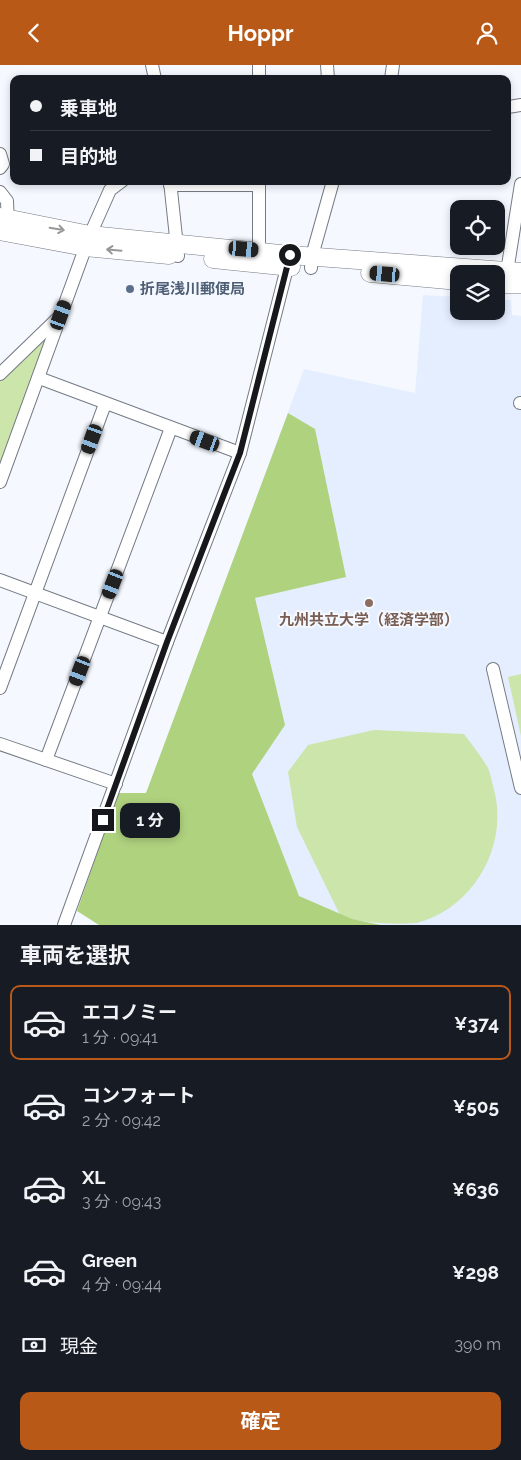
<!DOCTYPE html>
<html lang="ja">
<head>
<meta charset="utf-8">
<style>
	:root { --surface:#171b24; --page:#242831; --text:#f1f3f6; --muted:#9ea1a6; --line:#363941; --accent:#b95918 }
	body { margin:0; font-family:Raleway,"Noto Sans JP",sans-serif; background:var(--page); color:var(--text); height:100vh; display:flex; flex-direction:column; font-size:19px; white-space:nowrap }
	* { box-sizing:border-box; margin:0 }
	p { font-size:16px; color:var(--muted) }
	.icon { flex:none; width:28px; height:28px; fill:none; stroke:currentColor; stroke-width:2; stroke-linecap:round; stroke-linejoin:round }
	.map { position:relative; height:860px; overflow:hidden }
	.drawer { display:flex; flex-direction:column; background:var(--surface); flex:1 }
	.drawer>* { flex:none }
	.banner { position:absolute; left:10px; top:10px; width:501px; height:110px; border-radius:10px; box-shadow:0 2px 8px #0003; display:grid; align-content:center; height:110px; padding:0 20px; background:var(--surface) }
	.controls { position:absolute; left:450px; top:135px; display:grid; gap:10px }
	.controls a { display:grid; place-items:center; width:55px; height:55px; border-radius:10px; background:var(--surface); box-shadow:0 2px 8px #0003; font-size:25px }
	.end { position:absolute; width:22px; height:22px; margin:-11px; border:6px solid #16181c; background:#fff; box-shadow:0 0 0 2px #fff }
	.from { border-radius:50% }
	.bubble { position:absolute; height:35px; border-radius:10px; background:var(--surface); box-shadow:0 2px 8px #0003; font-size:16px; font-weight:700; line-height:35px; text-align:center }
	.car { position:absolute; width:15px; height:30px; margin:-15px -8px; border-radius:6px; box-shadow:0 0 4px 1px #0007; background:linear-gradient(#222 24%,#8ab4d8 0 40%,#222 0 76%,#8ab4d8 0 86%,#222 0) }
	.banner b { display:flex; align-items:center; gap:18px; height:48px; font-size:19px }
	.banner b+b { border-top:1px solid var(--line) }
	.banner i { width:12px; height:12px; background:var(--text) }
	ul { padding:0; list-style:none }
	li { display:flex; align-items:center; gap:15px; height:75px; margin:0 10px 8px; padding:0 10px; border:2px solid transparent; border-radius:10px }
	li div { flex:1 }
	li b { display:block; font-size:19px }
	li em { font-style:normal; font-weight:700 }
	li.active { border-color:var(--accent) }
	li>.icon { width:45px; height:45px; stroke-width:1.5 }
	h2 { padding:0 20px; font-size:22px; line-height:60px }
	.pay { display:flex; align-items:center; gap:12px; height:55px; padding:0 20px; font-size:19px }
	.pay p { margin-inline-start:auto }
	.button { display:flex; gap:10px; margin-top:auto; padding:10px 20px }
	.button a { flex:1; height:58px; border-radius:10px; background:var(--accent); color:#fff; font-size:20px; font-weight:700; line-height:58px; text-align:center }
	header { display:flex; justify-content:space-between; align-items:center; height:65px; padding:0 20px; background:var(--accent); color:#fff; font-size:22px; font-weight:700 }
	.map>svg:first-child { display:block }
	.built { fill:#e4eeff }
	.green { fill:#cbe5aa }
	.forest { fill:#afd27f }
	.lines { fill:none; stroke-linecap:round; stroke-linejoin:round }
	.street-casing { stroke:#757b84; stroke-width:14 }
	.secondary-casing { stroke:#757b84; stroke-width:19 }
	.street { stroke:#fff; stroke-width:12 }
	.secondary { stroke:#fff; stroke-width:18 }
	.oneway { stroke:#969799 }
	.route { stroke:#16181c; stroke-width:6 }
	.service-dot { fill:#5c6f8a; stroke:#f5f9ff; stroke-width:2 }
	.education-dot { fill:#8d6e63; stroke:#f5f9ff; stroke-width:2 }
	.labels { text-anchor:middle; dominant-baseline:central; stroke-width:4; stroke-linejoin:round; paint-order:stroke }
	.service-label { font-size:15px; font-weight:bold; fill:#4e5e75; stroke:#f5f9ff; text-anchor:start }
	.education-label { font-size:15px; font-weight:bold; fill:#785e54; stroke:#f5f9ff }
</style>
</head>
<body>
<header><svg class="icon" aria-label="back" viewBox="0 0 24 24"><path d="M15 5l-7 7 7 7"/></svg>Hoppr<svg class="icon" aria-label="person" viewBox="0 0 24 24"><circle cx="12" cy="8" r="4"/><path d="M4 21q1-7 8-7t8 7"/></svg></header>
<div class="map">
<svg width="521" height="860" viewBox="0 0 521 860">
	<rect width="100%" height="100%" fill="#f5f9ff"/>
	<path class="built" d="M423,230L459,232V246H496V234L511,235L512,250L521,251V860H381L289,836L146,729L304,304L415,328Z"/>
	<g class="green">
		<path d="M45,274L46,276L0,408V315Z"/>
		<path d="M521,609V671L508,612Z"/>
		<path d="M374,665L464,669C472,680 481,691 488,703C491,710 492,718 494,725C509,781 473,844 416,858C391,860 365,858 341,852L297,762L288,707L308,680Z"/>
	</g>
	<path class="forest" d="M288,348L315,364L346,512L255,533L285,660L252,709L299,831L352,854L381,860H99L77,846L118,728H146Z"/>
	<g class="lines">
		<g class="street-casing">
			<g id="street">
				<path d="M152,0L155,14"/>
				<path d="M259,0V14"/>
				<path d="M327,0L328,14"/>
				<path d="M391,14L393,0"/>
				<path d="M508,42L521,40"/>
				<path d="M0,89L3,99L0,103"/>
				<path d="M170,116L178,191"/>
				<path d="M170,120H259"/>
				<path d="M0,127L7,136L8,160"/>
				<path d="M259,195V116"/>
				<path d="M311,203L312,191L333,116"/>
				<path d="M506,213L521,119"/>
				<path d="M0,309L59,252"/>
				<path d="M39,313L240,388"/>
				<path d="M520,338H521"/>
				<path d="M0,417L90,170L110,125L122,116"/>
				<path d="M0,515L167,577"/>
				<path d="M493,604L521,723"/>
				<path d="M0,623L105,339"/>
				<path d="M0,679L116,719"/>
				<path d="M46,695L171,363"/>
				<path d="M64,860L167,577L240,388L289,195"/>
			</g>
		</g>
		<g class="secondary-casing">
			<g id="secondary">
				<path d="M0,152L90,170L290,190L521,207"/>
				<path d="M0,166L85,182L169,190"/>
				<path d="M213,194L291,202"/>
				<path d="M370,208L459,216"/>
				<path d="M496,219H521"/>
			</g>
		</g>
		<use href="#street" class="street"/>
		<use href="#secondary" class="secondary"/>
	</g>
	<defs><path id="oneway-shaft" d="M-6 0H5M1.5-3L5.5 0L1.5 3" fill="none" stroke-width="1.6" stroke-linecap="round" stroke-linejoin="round" transform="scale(1.25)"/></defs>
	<g class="oneway">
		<use href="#oneway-shaft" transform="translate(57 164) rotate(10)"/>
		<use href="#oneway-shaft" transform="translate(114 185) rotate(-175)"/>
	</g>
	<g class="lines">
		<path class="route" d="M103,755L167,577L240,388L290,190"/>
	</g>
	<circle class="service-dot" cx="130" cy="224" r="5"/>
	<circle class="education-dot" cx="369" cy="538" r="5"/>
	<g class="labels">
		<g class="service-label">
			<text x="140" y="224">折尾浅川郵便局</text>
		</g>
		<g class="education-label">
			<text x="369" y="555">九州共立大学（経済学部）</text>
		</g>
	</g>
</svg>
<div class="controls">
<a><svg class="icon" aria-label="locate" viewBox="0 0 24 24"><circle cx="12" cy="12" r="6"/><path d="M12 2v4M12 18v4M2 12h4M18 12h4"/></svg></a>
<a><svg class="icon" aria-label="layers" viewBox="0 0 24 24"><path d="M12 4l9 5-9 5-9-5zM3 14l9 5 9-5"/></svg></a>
</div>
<i class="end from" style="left:290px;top:190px"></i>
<i class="end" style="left:103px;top:755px"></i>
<div class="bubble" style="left:120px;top:738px;width:60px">1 分</div>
<i class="car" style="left:244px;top:184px;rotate:95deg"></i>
<i class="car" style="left:385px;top:209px;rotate:275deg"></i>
<i class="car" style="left:61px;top:250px;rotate:20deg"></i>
<i class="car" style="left:92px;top:374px;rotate:200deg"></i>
<i class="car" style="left:205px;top:376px;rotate:290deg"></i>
<i class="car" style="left:113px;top:519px;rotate:201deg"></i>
<i class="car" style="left:80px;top:606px;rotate:201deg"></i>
<div class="banner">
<b><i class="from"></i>乗車地</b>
<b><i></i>目的地</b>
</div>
</div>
<section class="drawer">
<h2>車両を選択</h2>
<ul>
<li class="active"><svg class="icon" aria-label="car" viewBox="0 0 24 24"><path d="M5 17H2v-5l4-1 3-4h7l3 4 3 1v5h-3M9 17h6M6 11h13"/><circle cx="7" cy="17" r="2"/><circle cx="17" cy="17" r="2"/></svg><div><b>エコノミー</b><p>1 分 · 09:41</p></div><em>¥374</em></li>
<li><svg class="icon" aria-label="car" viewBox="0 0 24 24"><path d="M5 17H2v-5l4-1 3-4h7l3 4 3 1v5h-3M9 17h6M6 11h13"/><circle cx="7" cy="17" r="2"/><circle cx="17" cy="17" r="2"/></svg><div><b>コンフォート</b><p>2 分 · 09:42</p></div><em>¥505</em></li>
<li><svg class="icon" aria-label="car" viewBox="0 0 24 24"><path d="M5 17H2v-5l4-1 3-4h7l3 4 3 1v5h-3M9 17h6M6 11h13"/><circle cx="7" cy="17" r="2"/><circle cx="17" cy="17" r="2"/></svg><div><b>XL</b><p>3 分 · 09:43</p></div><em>¥636</em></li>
<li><svg class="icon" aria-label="car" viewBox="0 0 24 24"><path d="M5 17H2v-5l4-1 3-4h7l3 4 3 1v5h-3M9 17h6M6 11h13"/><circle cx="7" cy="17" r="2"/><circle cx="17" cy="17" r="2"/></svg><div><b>Green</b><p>4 分 · 09:44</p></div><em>¥298</em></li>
</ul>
<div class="pay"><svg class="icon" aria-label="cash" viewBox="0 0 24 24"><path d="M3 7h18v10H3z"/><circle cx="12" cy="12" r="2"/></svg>現金<p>390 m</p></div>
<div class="button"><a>確定</a></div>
</section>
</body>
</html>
